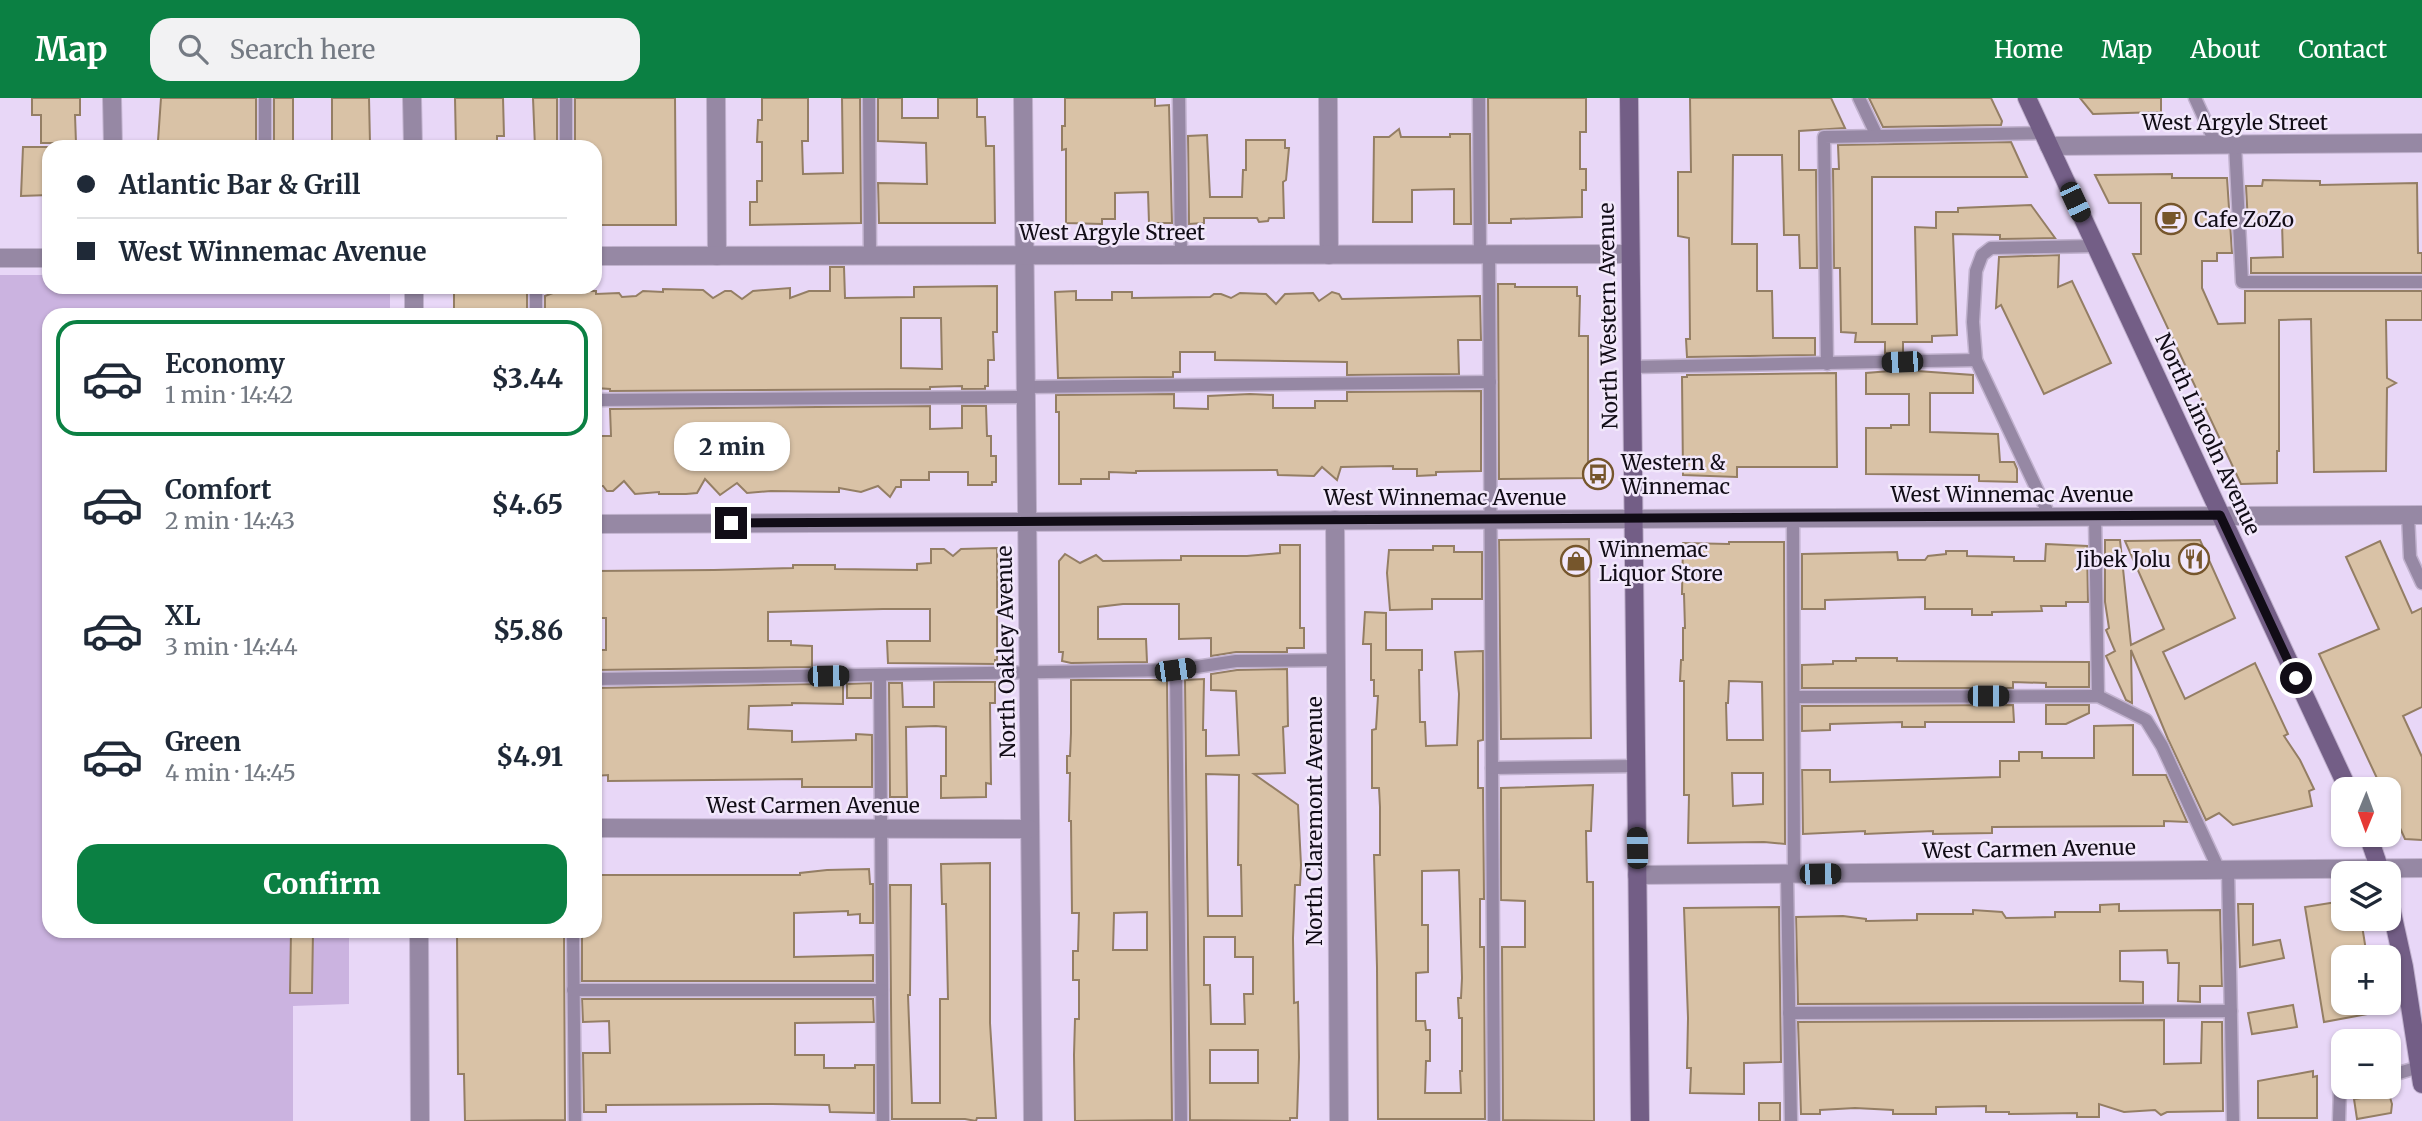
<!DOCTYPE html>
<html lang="en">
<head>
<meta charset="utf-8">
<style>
	:root { --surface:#fff; --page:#f2f2f3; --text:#1f2937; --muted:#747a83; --line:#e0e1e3; --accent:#0b8043 }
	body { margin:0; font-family:Merriweather,serif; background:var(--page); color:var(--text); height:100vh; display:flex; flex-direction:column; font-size:26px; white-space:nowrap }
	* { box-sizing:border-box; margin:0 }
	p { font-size:23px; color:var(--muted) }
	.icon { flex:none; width:38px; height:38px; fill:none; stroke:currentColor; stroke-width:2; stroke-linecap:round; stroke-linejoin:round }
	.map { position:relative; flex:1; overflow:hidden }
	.drawer { position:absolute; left:42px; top:210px; width:560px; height:630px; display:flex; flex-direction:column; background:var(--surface); border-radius:21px; box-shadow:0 2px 5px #0004 }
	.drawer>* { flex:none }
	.hud { position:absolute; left:42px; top:42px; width:560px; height:154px; border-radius:21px; box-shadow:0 2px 5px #0004; display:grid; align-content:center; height:154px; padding:0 35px; background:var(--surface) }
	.needle { width:46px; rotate:181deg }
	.fabs { position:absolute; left:2331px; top:679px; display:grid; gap:14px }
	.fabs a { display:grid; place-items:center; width:70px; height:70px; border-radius:14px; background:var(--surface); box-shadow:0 2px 5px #0004; font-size:35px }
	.end { position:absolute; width:32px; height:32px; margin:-16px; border:9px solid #110c16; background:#fff; box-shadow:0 0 0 4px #fff }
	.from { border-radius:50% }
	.bubble { position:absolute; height:49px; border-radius:21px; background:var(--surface); box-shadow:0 2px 5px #0004; font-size:23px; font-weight:800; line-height:49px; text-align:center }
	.car { position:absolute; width:21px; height:42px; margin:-21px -10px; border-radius:9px; box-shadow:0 0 5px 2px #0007; background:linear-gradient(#222 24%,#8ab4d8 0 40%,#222 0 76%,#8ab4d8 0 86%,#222 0) }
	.hud b { display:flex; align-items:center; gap:24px; height:66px; font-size:26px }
	.hud b+b { border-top:2px solid var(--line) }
	.hud i { width:18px; height:18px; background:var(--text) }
	ul { padding:12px 0 0; list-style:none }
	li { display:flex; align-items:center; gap:21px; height:116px; margin:0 14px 10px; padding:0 21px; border:4px solid transparent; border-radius:21px }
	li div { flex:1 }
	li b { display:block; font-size:26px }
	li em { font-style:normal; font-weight:800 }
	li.on { border-color:var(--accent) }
	li>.icon { width:63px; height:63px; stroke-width:1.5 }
	.button { display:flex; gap:14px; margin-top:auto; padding:14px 35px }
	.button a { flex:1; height:80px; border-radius:21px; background:var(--accent); color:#fff; font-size:28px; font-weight:800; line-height:80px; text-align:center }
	header { display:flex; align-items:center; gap:42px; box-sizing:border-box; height:98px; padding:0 35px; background:var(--accent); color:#fff }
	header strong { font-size:33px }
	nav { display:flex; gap:38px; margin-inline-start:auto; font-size:24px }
	.search { width:490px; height:63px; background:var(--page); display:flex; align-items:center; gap:18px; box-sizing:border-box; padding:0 24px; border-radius:21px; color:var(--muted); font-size:26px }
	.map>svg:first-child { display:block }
	.green { fill:#cbb3e0 }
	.building { fill:#d9c2a6; stroke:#947e64; stroke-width:2; fill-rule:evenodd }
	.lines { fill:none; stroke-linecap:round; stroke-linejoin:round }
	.lane-casing { stroke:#c1b2ce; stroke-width:15 }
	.street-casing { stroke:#c1b2ce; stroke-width:20 }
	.secondary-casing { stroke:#c1b2ce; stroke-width:20 }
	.lane { stroke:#9688a4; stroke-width:12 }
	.street { stroke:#9688a4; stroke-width:18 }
	.secondary { stroke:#735e86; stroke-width:18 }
	.route { stroke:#110c16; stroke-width:9 }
	.labels { text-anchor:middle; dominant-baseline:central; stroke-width:5; stroke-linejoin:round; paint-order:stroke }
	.street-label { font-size:21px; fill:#110c16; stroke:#f2e8fb }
	.poi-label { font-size:21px; fill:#110c16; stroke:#f2e8fb; text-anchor:start }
</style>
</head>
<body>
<header>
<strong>Map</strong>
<div class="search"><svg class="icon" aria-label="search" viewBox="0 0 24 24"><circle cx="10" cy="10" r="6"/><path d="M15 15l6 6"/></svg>Search here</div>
<nav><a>Home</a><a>Map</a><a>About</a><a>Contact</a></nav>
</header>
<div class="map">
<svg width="2422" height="1023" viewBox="0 0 2422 1023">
	<rect width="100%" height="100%" fill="#e8d7f7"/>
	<path class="green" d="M0,177H49V189H390V217H49V833H349V906L293,908V1023H0Z"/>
	<g class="building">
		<path d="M32,0H80V17H75L76,45H41V17H32Z"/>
		<path d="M161,0H256V44H253V49H169L168,43H158Z"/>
		<rect x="274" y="0" width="19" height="44"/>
		<path d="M332,0H369L370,45L332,44Z"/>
		<path d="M455,0H503L504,38H497V49H456Z"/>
		<path d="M533,0H557V49H535Z"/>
		<path d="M575,0H675L676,127H595V49H575Z"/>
		<path d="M762,0H808V43H802L803,76L843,75L842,0H860L861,125L750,127V104H757V83H762V44H757L758,22H762Z"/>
		<path d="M878,0H902V20H938V0H977V19H985L986,48H994L995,125H879L878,85L927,86L926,45L878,43Z"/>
		<path d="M1065,0H1155V8L1169,7L1172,125H1149L1148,94L1115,95V121H1102V126L1066,125V51L1062,52V28H1065Z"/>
		<path d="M1488,0H1586V34H1580V71H1586V92H1582V119L1511,121V125H1489Z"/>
		<path d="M1690,0H1831L1845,30L1799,33V72H1816L1817,170H1800L1799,137H1784L1782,57H1733L1732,146H1757V193H1772L1773,240H1815V257L1687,259L1686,241H1690L1689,140L1678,138V74H1691Z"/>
		<path d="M1869,0H1991L2002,23L2001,27L1883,29Z"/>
		<path d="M2080,0H2161V14L2093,16Z"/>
		<path d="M1399,31L1401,39H1450V36H1470L1471,126H1454V91L1412,92V124H1373L1374,39H1389Z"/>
		<path d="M1207,37L1210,99H1242L1243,72H1246V42H1285V50H1289L1286,82L1283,84L1284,120H1269L1268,123L1259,124L1257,120H1204V125L1189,126L1188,38Z"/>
		<path d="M2011,44L2027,79H1872V226H1917L1915,129L1936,130V114H1958V110L2031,107L2055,140L2000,141V137L1953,136L1957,237L1932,238V244H1903V255H1885V244H1855L1856,235L1841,234L1840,170H1834L1833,71H1839L1838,47Z"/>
		<path d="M23,49H49V97L21,98Z"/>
		<path d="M2172,76V80H2227L2232,155H2217V163H2202V190L2218,226L2245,225V193H2422V222H2386L2387,280L2396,285L2387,290L2386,373L2314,374L2311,221L2279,222V353H2277V385L2241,386L2133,156H2141V105H2109L2095,77Z"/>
		<path d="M2263,82L2320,83V87L2417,85L2418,155H2422V175H2251V160L2283,159L2282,125H2248L2246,88H2262Z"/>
		<path d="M2059,157L2058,189L2072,183L2111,265L2044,296L2001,207L1996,210L1999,159Z"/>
		<path d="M830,169H844L845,200L914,199V189L997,188V234H993L994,262H988V288H985V291H962V288L930,289V291L610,293V291L595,290V217H548V212H545V198L558,193H596V196L619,195L622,199L636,198L643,193L663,194V191L703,192L713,200L725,193H731L742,201L753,193L790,190V200L809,193H830ZM901,220H941L942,271L901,270Z"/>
		<path d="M1498,186H1515V189H1577V198H1580L1579,238H1588V380L1499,381Z"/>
		<path d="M512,190H527V212L454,213V192Z"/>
		<path d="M1076,193V202H1112V194H1132V200L1210,199L1214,196H1221L1231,200L1240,195L1266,196L1276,206L1285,196L1313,195L1319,203L1332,194L1339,196L1342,201L1480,198L1481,242H1458L1459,276L1347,277V264L1215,262V254H1180V274H1173V279L1058,280L1055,194Z"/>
		<path d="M1903,272L1973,277V295H1930V334L1998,336L2000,364H2014L2017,371V384L1979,383V377L1866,376V330H1891V327H1909V296H1866V275Z"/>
		<path d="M1836,275L1837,369H1737V379L1683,377L1682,279H1687V277Z"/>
		<path d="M1481,293V373L1436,374V377L1417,378V371H1393V368L1341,369L1337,382L1322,369L1314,378L1278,377L1277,372L1136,373V375L1109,374V381H1081V386H1059V314H1056V297L1174,296V310L1208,311V298L1250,296L1273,297V310H1315V303H1347V294Z"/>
		<path d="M930,308V331L962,330V308H986L987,338H991V358H996V384H992V387H968V374H929V382H901V389H896L890,399L878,388L861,394L839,390V394L771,393L747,395L737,385L720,397L705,381L697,395L686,396H659V394L635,396L624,383L613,393H607L603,388H595V338H611L610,311Z"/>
		<path d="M1589,441L1591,640L1501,641L1499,442Z"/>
		<path d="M2105,442H2120L2131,547L2164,531L2125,443L2200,442L2235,520L2163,554L2185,601L2255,565L2288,636L2284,638L2300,662L2314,691L2309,693L2312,708L2233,727L2219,715L2206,722L2168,641L2131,552L2132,605L2126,602L2106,558L2115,553L2106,532L2109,530L2105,504Z"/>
		<path d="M2380,443L2412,515L2422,510V609L2403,618L2422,659V742L2405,741L2389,706V691H2382L2319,556L2379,531L2346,459Z"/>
		<path d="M1729,444H1784L1785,746L1764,744L1688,745L1689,697H1684V583H1680L1681,562H1683V530H1685L1684,496H1682L1683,445L1729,446ZM1729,583L1762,584L1763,642H1727L1726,605H1728ZM1732,675H1763V706L1733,708Z"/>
		<path d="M2046,446L2087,448L2088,504H2066V508H2041L2042,513L1992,514V517H1972V511H1925V499L1825,502V511H1802V456L1897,454L1898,462H1925L1928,458L1946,456V453H1967V458L2014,459V463H2045Z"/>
		<path d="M1280,447H1300V530H1304V550H1287V554H1236L1211,558V540L1179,541V506H1123L1098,509V541H1146L1147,564L1071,565L1062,563L1063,554H1059V463L1065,456L1080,465L1096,457L1103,463L1181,462V458H1247L1280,455Z"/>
		<path d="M1433,448H1454V454H1482V501H1432V511L1390,512L1387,475L1389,452H1433Z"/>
		<path d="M997,450V562H995V566L888,565L887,543H930V511H883L768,514V543H791V547L812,548V569L595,572V552H606V520H595V473L714,472L793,470V467H835V471L917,472V466L931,465V451H944L953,458L961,451Z"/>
		<path d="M1365,514L1386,515V552H1422V572H1419L1420,624H1425L1426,648L1457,647L1459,596L1455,554L1483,553V642L1478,643V690H1483L1484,801H1480V849H1484L1485,1021H1378L1377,869L1374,757H1380V709L1379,690H1372V632L1376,631L1378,598H1374V582H1371V546H1363ZM1459,772L1462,880L1461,900H1458L1459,920H1462V973H1460L1461,995H1425L1426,963H1430V932H1426L1425,923H1416V875L1428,874V827H1422V773Z"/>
		<path d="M1856,560H1897V563L2089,564V589H2046V585L2013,584V590H1802V567L1833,566V563H1856Z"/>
		<path d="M1287,571L1288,628L1283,629L1285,675L1254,676L1298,707L1301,767L1300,787H1295L1293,840L1294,905L1298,904L1299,959L1297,1020H1290V1023L1190,1022L1185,582L1204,581L1203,632H1206V658L1239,657L1236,593L1211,592V576L1237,572ZM1206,676L1239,677L1238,767H1241L1242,818H1208ZM1204,839H1235V859H1253V896H1244L1245,926H1211L1210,887H1204ZM1210,952H1258V985H1210Z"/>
		<path d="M1071,582H1167L1172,1022L1075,1023L1074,957L1075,921H1079V882H1073V853H1078L1079,815H1072L1071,723H1069L1070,675H1067V658H1070L1071,635ZM1147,814V852H1113L1114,815Z"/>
		<path d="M934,584H995V605H990L991,686L986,685V699L941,700V678H946V629L936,628L906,629L907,699H890L889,585H902L903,609H934Z"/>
		<path d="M871,585V600H847V586Z"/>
		<path d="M813,586L843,587V606L792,605V607L749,608L748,631L792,633V644L856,642V636L872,637V689H802V681L608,683V677L595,678V590Z"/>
		<path d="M2013,607L2014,624H1925V629H1902V624L1830,626V632L1802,633V608Z"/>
		<path d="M2046,607H2089V615L2066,626H2046Z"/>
		<path d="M2133,627V677H2166L2187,724L2164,723V728L1992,729V735L1933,736V733L1865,736V733L1803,736L1802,672H1830V684L2000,679V663H2019V654H2042V660H2094V628Z"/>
		<path d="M1593,687L1591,733H1586L1587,784H1593L1594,1023L1503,1022L1502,849H1525V803L1501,802V690Z"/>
		<path d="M990,765V925L996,1020H977L976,1023L965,1021H892L890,787H911L910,897H908L912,1005H940V901H948L946,806H942L941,766Z"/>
		<path d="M869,771L870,786H873V825H860V816L848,817V813L794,815V859L873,857V883H582V833H595V777H800V775L827,772Z"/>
		<path d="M2343,803V821H2361L2367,859H2343V905H2383L2384,913L2324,924L2305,809Z"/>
		<path d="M2119,806V813L2220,812L2222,888H2200V904L2178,903L2179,865H2168L2167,852L2120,853V883L2143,884V905L1798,906L1796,819L1843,818L1866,821V823L1917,822V816H1973V812L2002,814L2006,820L2055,819V814H2100V807Z"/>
		<path d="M2238,806H2253V847L2280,842L2284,860L2240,869Z"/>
		<path d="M1779,809L1781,964L1744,965V996L1690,995L1691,970H1687L1688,920L1684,810Z"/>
		<path d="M291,833H313L312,895H290Z"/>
		<path d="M457,833H564L565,1022L465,1023L464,976H458Z"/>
		<path d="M582,901H873L874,924L795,925V957H824V970H855V967H874V1015L830,1014L829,1007L772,1006L606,1007V1014H584L583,955H610L609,923L583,924Z"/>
		<path d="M2293,907L2297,929L2252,936L2248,915Z"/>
		<path d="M2164,922V966L2201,965L2202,924H2222L2223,1013L2167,1014L2161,1017L2155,1012L2124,1014L2099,1006V1019H2077V1015L2009,1016V1014H1986V1008L1936,1009V1016H1893V1012L1855,1010L1820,1012V1016H1801L1798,924Z"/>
		<path d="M2313,973V979L2317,978V1020H2258V983Z"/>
		<path d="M2389,996L2392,1006L2391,1015L2357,1021L2354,1001Z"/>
		<rect x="1759" y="1005" width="21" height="18"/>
	</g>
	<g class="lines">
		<g class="lane-casing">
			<g id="lane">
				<path d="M265,0V49"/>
				<path d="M869,0L870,158"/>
				<path d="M1179,0L1181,157"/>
				<path d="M1479,0L1480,156"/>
				<path d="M1859,0L1877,38"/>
				<path d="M2195,0L2216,46"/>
				<path d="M2235,46L2242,184H2422"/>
				<path d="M566,49V0"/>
				<path d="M1489,156L1494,1023"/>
				<path d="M536,189V217"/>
				<path d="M1827,266L1824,39L2043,35"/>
				<path d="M1631,269L1976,262"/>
				<path d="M1026,289L1490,284"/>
				<path d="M595,302L1026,299"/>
				<path d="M2408,417L2410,459L2422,485"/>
				<path d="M2095,418L2098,598"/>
				<path d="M2050,419L1976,262L1973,224L1976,173L1982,157L1991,150L2095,148"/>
				<path d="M1793,420L1794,777"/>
				<path d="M1176,572L1181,1023"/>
				<path d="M880,577L883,1023"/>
				<path d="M595,581L1176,572L1236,563L1336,562"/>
				<path d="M1794,599L2098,598L2146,622L2162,648L2219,772"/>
				<path d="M1492,670L1636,668"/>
				<path d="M2228,771L2233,1023"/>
				<path d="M1787,776L1791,1023"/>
				<path d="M573,833L575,1023"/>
				<path d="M573,892H882"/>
				<path d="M1789,915L2231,913"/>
				<path d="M2389,978L2419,969"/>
				<path d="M2339,1023L2340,991L2346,989"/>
			</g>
		</g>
		<g class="street-casing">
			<g id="street">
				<path d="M112,0L113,49"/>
				<path d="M412,0L413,49"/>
				<path d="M716,0L717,158"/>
				<path d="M1023,0L1033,1023"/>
				<path d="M1328,0L1329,157"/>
				<path d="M2049,48L2422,45"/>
				<path d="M595,158L1630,156"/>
				<path d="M0,160H49"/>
				<path d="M414,189V217"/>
				<path d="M1335,422L1339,1023"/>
				<path d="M595,426L2422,417"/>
				<path d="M595,730L1030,731"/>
				<path d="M1637,777L2422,770"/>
				<path d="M419,833L420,1023"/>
			</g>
		</g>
		<g class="secondary-casing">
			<g id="secondary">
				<path d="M1629,0L1640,1023"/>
				<path d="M2027,0L2348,691"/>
				<path d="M2368,737L2381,775"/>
				<path d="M2389,801L2404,869L2422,986"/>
			</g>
		</g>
		<use href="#lane" class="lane"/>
		<use href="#street" class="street"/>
		<use href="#secondary" class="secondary"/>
	</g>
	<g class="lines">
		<path class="route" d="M731,425L2220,417L2296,580"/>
	</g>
	<defs>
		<g id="cafe-ring" transform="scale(1.575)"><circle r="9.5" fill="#f2e8fb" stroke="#76562c" stroke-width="1.5"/><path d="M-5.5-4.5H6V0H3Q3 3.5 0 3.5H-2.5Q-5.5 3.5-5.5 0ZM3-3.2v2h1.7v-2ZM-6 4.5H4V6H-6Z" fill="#76562c"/></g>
		<g id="bus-ring" transform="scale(1.575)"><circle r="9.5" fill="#f2e8fb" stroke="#76562c" stroke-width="1.5"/><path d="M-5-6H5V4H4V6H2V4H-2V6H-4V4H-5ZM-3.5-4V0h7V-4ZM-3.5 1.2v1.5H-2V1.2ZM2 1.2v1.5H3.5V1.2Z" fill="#76562c"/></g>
		<g id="restaurant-ring" transform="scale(1.575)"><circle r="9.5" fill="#f2e8fb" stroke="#76562c" stroke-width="1.5"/><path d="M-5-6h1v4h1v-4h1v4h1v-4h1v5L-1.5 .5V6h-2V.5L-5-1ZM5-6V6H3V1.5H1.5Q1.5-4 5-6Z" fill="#76562c"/></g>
		<g id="shop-ring" transform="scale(1.575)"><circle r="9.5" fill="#f2e8fb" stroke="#76562c" stroke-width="1.5"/><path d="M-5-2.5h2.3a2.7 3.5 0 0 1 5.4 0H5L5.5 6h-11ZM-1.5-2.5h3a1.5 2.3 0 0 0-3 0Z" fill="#76562c"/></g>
	</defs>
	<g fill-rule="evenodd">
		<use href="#cafe-ring" x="2171" y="121"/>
		<use href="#bus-ring" x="1598" y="376"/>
		<use href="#restaurant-ring" x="2194" y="461"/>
		<use href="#shop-ring" x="1576" y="463"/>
	</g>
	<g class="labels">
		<g class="street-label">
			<text x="2235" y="24">West Argyle Street</text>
			<text x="1112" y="134">West Argyle Street</text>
			<text transform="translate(1608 218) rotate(-91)">North Western Avenue</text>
			<text transform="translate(2208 336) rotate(65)">North Lincoln Avenue</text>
			<text x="2012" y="396">West Winnemac Avenue</text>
			<text x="1445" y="399">West Winnemac Avenue</text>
			<text transform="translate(1006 554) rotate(-91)">North Oakley Avenue</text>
			<text x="813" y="707">West Carmen Avenue</text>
			<text transform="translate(1314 723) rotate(-90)">North Claremont Avenue</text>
			<text transform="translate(2029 751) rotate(-1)">West Carmen Avenue</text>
		</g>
		<g class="poi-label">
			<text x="2194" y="121">Cafe ZoZo</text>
			<text x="1621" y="364">Western &amp;<tspan x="1621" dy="24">Winnemac</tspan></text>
			<text x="1599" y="451">Winnemac<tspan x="1599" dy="24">Liquor Store</tspan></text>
			<text x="2171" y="461" text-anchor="end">Jibek Jolu</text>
		</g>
	</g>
</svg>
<div class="fabs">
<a><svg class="needle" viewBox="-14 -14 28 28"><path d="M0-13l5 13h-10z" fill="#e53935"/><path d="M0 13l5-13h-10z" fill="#747a83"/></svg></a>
<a><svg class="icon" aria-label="layers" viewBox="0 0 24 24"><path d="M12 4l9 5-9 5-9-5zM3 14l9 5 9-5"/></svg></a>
<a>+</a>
<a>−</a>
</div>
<i class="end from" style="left:2296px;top:580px"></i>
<i class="end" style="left:731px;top:425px"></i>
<div class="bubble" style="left:674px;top:324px;width:116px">2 min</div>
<i class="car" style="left:2075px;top:104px;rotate:155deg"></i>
<i class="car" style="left:1902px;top:264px;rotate:268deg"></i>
<i class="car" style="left:1175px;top:572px;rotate:82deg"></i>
<i class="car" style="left:828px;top:578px;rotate:89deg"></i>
<i class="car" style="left:1988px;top:598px;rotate:90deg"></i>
<i class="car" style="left:1637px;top:750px;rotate:359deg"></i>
<i class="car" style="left:1820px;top:776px;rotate:89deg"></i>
<div class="hud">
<b><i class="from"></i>Atlantic Bar &amp; Grill</b>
<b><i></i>West Winnemac Avenue</b>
</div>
<section class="drawer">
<ul>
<li class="on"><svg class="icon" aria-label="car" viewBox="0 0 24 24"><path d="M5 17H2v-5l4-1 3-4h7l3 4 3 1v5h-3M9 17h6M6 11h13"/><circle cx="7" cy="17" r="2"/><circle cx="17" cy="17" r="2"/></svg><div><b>Economy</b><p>1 min · 14:42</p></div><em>$3.44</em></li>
<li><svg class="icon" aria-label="car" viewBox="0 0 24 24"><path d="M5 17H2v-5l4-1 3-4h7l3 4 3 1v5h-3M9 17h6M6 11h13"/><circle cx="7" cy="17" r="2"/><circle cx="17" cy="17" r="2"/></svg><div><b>Comfort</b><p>2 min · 14:43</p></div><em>$4.65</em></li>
<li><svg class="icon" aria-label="car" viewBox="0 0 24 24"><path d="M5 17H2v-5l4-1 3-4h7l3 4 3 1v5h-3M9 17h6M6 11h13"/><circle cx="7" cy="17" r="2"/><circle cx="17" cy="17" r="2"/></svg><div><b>XL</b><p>3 min · 14:44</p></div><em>$5.86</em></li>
<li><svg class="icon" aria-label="car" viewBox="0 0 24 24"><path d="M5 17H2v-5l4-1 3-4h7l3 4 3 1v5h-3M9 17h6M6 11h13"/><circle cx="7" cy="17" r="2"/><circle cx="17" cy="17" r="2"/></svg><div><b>Green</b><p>4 min · 14:45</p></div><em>$4.91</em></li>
</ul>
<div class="button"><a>Confirm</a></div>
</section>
</div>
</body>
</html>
